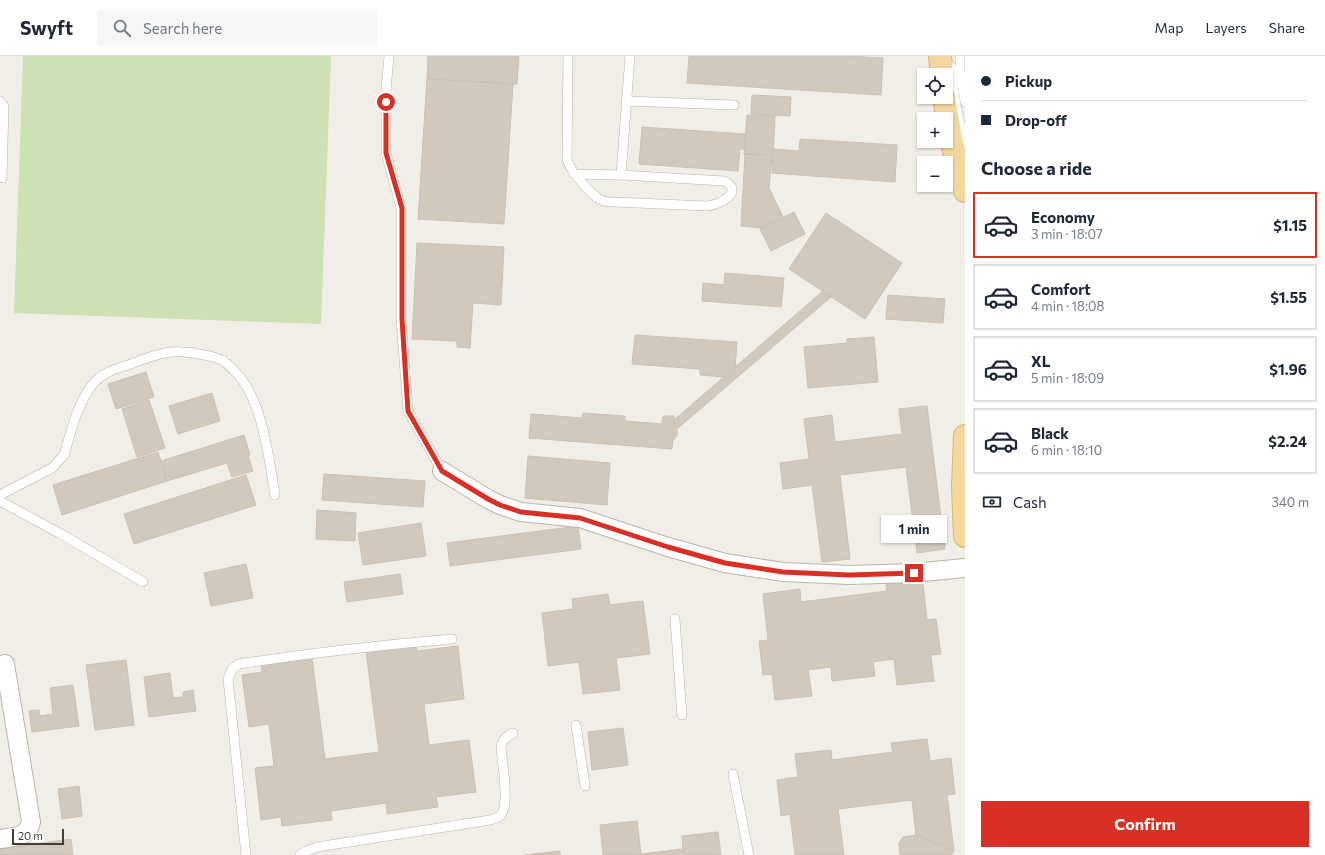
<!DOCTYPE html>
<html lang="en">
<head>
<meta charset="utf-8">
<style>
	:root { --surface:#fff; --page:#f6f6f7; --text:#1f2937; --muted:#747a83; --line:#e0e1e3; --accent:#d93025 }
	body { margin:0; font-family:Commissioner,sans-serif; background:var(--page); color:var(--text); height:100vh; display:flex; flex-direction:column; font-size:15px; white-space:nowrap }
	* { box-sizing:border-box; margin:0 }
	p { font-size:13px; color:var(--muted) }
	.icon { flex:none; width:22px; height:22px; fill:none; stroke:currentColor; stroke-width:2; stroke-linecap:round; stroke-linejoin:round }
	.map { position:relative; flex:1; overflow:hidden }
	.panel { display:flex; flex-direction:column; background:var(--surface); width:360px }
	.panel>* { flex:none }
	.guide { display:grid; align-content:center; height:88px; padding:0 16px; background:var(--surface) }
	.fabs { position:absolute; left:917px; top:12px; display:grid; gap:8px }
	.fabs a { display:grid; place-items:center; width:36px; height:36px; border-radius:0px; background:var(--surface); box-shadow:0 1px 3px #0004; font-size:20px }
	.scale { position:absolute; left:12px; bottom:10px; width:52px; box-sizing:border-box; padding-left:4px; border:2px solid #433e37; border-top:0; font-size:11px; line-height:14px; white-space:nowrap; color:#433e37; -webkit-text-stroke:3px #fff; paint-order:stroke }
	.end { position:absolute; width:18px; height:18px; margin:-9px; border:5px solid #d93025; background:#fff; box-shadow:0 0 0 2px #fff }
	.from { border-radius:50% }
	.bubble { position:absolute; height:28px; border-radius:0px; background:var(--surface); box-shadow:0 1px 3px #0004; font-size:13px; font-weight:700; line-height:28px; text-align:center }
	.guide b { display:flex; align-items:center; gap:14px; height:38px; font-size:15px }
	.guide b+b { border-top:1px solid var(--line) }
	.guide i { width:10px; height:10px; background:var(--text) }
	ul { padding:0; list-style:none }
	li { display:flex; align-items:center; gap:12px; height:66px; margin:0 8px 6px; padding:0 8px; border:2px solid var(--line); border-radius:0px }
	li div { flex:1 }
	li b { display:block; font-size:15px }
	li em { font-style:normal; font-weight:700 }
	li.on { border-color:var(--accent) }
	li>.icon { width:36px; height:36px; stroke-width:1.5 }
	h2 { padding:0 16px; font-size:18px; line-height:48px }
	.pay { display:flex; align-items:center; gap:10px; height:44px; padding:0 16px; font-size:15px }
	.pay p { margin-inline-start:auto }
	.button { display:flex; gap:8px; margin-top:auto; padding:8px 16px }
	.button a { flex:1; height:46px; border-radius:0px; background:var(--accent); color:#fff; font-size:16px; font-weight:700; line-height:46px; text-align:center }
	header { display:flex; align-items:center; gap:24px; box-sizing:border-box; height:56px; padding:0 20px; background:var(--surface); border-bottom:1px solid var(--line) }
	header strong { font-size:19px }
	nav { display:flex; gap:22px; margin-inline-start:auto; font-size:14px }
	.search { width:280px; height:36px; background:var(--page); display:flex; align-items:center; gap:10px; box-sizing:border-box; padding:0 14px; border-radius:0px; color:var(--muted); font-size:15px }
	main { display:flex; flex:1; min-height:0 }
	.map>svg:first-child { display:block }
	.green { fill:#cee1b4 }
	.building { fill:#d1c9bd; stroke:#cbc0b2 }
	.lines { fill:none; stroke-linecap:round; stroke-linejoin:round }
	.lane-casing { stroke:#bbb5aa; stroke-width:10 }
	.street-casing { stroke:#bbb5aa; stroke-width:20 }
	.primary-casing { stroke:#d5b371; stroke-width:24 }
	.lane { stroke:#fff; stroke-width:9 }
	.street { stroke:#fff; stroke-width:18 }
	.primary { stroke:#f2d79f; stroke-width:22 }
	.route { stroke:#d93025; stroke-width:5 }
</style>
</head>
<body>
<header>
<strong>Swyft</strong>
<div class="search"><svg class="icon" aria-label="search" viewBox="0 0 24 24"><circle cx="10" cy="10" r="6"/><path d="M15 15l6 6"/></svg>Search here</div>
<nav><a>Map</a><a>Layers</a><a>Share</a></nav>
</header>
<main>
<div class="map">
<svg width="965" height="799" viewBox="0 0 965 799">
	<rect width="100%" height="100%" fill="#f1ede7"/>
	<path class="green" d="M23,0H331L321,268L14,257Z"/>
	<g class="building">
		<path d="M428,0H519L517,28L427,23Z"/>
		<path d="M689,0H846L883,2L881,39L687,27Z"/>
		<path d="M427,23L513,28L504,168L418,163Z"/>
		<path d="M752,39L791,41L790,60L751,58Z"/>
		<path d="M747,59L775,60L773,99L744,98Z"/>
		<path d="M642,71L745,78L744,93H740L738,115L639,108Z"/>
		<path d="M800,83L897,89L895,126L772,117L773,93L799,95Z"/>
		<path d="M745,98L772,99L769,132L783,161L762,172L741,170Z"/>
		<path d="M794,156L805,178L771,195L760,173Z"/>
		<path d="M826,157L902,207L865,263L789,213Z"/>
		<path d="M417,187L504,191L501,249L473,247L470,292L457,291V285L412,283Z"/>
		<path d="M725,217L784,222L781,251L702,245L703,227L724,229Z"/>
		<path d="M823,235L831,241L677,373V380L672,386L674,364Z"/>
		<path d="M888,239L945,243L943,267L886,263Z"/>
		<path d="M635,279L737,286L735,312L724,321L700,319V313L632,308Z"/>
		<path d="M874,281L878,326L808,332L804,291L847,287V283Z"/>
		<path d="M146,316L154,341L116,353L108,328Z"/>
		<path d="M212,337L220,365L178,378L169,350Z"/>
		<path d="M149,344L165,392L137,401L122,353Z"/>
		<path d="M927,350L945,493L917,497L906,411L840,419L850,503L822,506L812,429L783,433L780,407L809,403L804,363L832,359L835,386L902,378L899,353Z"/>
		<path d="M583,357L625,360V365L662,368L663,360H674L672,393L529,382L531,358L582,362Z"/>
		<path d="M244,379L250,399H248L253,415L232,421L227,407L167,425L161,405Z"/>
		<path d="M158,396L167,425L62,459L53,429Z"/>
		<path d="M528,400L610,407L607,449L525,442Z"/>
		<path d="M324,418L425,425L423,451L322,444Z"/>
		<path d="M246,419L256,449L134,488L124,458Z"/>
		<path d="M317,454L356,457L355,485L316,483Z"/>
		<path d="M421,467L426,500L363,509L358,477Z"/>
		<path d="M578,470L581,493L450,510L447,487Z"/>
		<path d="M246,508L253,542L211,550L204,517Z"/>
		<path d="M400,518L403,538L347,546L344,526Z"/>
		<path d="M922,518L927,564L936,563L941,598L931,599L934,625L897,629L894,603L873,606L875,620L832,625L831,611L808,614L812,640L775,644L772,618L763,619L759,585L768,584L763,538L800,533L801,546L887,535L885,522Z"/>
		<path d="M608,538L610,549L643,545L650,598L616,602L620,634L583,638L579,606L548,610L542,557L573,553L572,543Z"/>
		<path d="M416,589L417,595L458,590L464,643L424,648L429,689L469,684L476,736L436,741L438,751L387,758L386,747L331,755L332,764L282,770L281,761L261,764L255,712L274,710L269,668L249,671L242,619L262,616L261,608L312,602L325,703L379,696L366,595Z"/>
		<path d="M126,604L134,669L95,674L86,609Z"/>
		<path d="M170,617L173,642L183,641V636L193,634L196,655L149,661L144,621Z"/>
		<path d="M73,629L79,670L32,676L29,655L39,654L40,660L53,658L50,632Z"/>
		<path d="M623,672L628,709L592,714L588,676Z"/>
		<path d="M927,683L930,705L951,702L955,738L947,739L954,795L916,779L912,744L838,753L844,799H795L790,758L781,760L777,724L798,721L795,698L831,694L832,704L893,696L891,687Z"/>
		<path d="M79,730L82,760L62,763L58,733Z"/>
		<path d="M637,765L641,798L683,793L682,780L718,776L721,799H603L600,769Z"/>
		<path d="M916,779L954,795L951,799H900L899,787L903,781Z"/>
		<path d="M71,783L73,799H0V793Z"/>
		<path d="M560,795V799H525Z"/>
	</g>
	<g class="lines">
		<g class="lane-casing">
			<g id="lane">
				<path d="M389,0L386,33V97L401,152V263L408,355L442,415"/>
				<path d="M568,0L567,103C570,115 591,139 601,144C605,146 610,146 614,146L707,150C720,149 745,135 724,125L621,119L574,118"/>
				<path d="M960,0V13L965,46"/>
				<path d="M951,11L956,50L965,89"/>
				<path d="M0,45L4,51L2,122"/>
				<path d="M626,45L734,49"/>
				<path d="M621,119L630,0"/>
				<path d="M0,439L52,412L64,399C71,376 77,349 92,329C101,317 117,312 131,308C144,303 158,297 172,296C184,295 215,299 225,306C230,310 236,316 240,321C263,349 269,403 275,439"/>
				<path d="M0,445L61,478L143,526"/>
				<path d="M675,563L682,659"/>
				<path d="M576,669L585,730"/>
				<path d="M733,718L749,799"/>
				<path d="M246,799L228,623L232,613L239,608C310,597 381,589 452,583"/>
				<path d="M300,799L307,795L317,791L490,764C494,763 498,762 501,759C510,749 502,705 501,691C503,683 506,681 513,677"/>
			</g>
		</g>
		<g class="street-casing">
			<g id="street">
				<path d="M442,415L488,443L500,449L521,456L580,462L668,491L725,507L783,516L849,519L913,517L965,512"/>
				<path d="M0,783C13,781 28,782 31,766L5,608"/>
			</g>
		</g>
		<g class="primary-casing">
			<g id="primary">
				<path d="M940,0L942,19"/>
				<path d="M944,41L951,83L965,135"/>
				<path d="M965,380L963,431L965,480"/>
			</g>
		</g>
		<use href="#lane" class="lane"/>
		<use href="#street" class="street"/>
		<use href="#primary" class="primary"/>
	</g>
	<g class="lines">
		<path class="route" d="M386,46V97L402,152V263L408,355L442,415L488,443L500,449L521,456L580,462L668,491L725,507L783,516L849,519L914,517"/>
	</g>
</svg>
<div class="fabs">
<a><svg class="icon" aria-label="locate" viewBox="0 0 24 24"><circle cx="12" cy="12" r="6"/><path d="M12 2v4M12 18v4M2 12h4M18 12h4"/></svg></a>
<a>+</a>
<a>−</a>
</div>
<div class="scale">20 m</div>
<i class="end from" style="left:386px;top:46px"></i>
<i class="end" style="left:914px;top:517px"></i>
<div class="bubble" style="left:881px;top:459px;width:66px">1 min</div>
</div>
<section class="panel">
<div class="guide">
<b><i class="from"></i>Pickup</b>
<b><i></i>Drop-off</b>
</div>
<h2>Choose a ride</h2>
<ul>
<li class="on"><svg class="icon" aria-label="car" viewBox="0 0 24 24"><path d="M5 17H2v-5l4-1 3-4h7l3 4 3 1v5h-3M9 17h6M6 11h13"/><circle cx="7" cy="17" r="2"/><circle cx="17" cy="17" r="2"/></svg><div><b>Economy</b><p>3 min · 18:07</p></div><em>$1.15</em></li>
<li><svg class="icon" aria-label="car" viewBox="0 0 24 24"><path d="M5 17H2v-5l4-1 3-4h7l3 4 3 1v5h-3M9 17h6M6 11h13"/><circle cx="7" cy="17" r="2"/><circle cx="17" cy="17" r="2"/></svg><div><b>Comfort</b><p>4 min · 18:08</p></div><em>$1.55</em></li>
<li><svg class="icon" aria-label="car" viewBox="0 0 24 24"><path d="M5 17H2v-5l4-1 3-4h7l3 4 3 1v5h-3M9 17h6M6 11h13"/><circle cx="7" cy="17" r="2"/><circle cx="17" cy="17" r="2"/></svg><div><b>XL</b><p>5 min · 18:09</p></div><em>$1.96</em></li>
<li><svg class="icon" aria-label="car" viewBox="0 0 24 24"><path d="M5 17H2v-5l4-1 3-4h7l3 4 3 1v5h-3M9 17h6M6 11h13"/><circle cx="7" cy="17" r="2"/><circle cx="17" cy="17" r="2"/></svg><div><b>Black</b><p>6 min · 18:10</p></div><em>$2.24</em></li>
</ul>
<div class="pay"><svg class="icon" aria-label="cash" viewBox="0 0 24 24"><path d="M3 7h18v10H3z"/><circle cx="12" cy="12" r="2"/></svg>Cash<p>340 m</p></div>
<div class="button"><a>Confirm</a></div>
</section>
</main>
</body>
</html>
